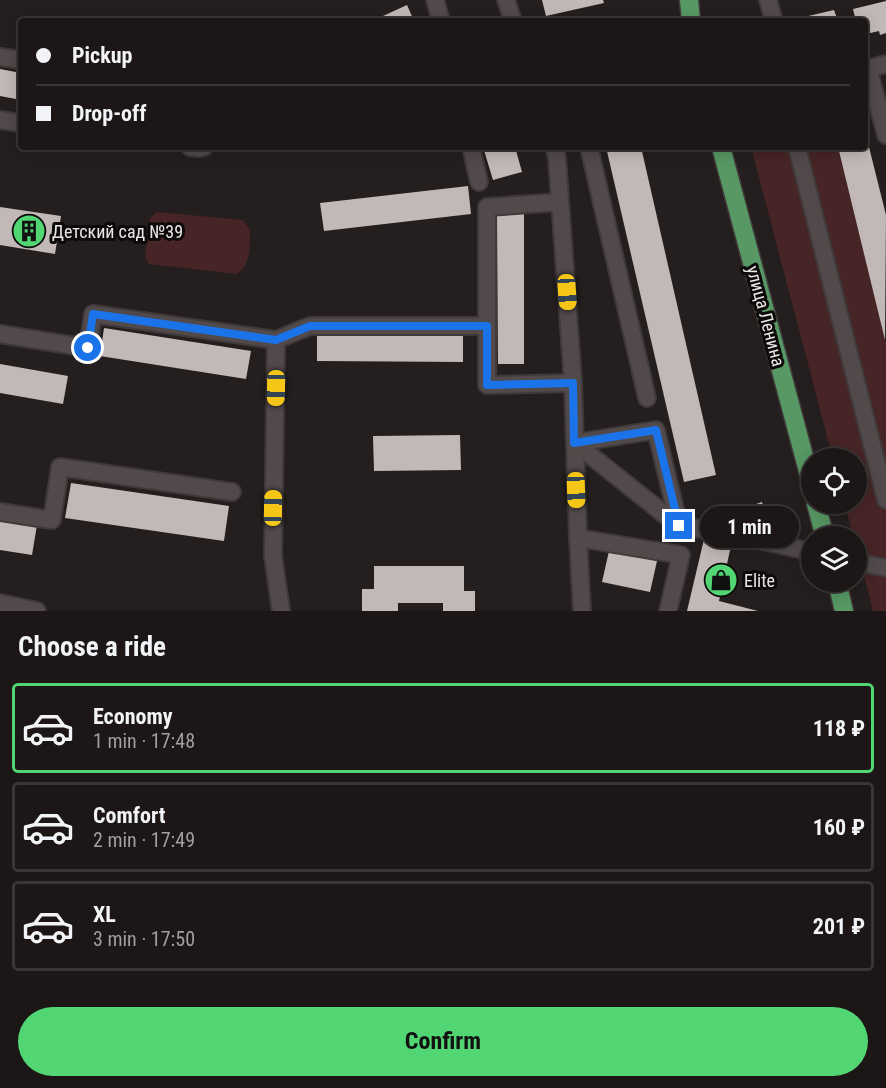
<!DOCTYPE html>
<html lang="en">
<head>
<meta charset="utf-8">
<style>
	:root { --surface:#1c1616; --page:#292323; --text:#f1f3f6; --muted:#a09fa1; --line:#3a3535; --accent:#52d673 }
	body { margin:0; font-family:"Roboto Condensed",sans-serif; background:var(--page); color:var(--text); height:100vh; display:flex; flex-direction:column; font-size:22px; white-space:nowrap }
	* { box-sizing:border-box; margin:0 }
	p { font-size:20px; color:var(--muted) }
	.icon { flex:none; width:33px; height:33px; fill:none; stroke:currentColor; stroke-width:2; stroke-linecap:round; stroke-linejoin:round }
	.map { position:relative; height:611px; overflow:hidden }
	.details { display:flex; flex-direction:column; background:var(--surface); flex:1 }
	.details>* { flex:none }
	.guide { position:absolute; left:18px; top:18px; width:850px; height:132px; border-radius:6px; box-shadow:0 3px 15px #0003,0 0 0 2px var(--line); display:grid; align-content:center; height:132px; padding:0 18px; background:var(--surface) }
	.controls { position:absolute; left:801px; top:448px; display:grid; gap:12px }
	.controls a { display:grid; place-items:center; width:66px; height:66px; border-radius:50%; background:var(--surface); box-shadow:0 3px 15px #0003,0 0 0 2px var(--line); font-size:30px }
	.end { position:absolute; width:27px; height:27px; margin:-14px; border:8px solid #1a73e8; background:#fff; box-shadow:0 0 0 3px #fff }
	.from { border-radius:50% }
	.bubble { position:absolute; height:42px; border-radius:21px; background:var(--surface); box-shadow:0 3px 15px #0003,0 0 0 2px var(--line); font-size:20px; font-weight:700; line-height:42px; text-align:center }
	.car { position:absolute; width:18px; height:36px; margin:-18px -9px; border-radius:8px; box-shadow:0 0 4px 2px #0007; background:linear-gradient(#f5c518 24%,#345 0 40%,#f5c518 0 76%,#345 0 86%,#f5c518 0) }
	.guide b { display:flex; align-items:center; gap:21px; height:57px; font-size:22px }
	.guide b+b { border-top:2px solid var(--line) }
	.guide i { width:15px; height:15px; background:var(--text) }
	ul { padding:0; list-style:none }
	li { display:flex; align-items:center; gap:18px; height:90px; margin:0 12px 9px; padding:0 6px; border:3px solid var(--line); border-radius:6px }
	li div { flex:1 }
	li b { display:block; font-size:22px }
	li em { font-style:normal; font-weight:700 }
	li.active { border-color:var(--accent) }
	li>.icon { width:54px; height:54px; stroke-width:1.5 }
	h2 { padding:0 18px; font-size:27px; line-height:72px }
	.cta { display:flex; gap:12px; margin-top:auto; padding:12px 18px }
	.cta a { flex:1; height:69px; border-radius:36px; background:var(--accent); color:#111; font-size:24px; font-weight:700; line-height:69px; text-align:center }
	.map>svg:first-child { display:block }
	.green { fill:#472426 }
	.building { fill:#c2b8b8 }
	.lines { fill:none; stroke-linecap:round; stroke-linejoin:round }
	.minor-casing { stroke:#3f3939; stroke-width:20 }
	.major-casing { stroke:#3f3939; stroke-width:21 }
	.minor { stroke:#524a4a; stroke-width:16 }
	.major { stroke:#579864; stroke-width:18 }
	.route { stroke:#1a73e8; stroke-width:8 }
	.labels { text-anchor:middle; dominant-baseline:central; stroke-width:6; stroke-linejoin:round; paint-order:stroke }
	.poi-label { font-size:18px; fill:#ece7e7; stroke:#0c0909; text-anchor:start }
	.street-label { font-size:18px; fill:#ece7e7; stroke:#0c0909 }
</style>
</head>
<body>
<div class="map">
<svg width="886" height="611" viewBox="0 0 886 611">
	<rect width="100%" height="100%" fill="#251e1e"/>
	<g class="green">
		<path d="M751,147H838L886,343V611H873L857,549L856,537H853L845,504H856V459H833Z"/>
		<path d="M157,212L243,220L250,230C249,247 252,263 237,274L149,264L145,256L150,218Z"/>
	</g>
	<g class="building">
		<path d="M542,0H603L604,3L546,16Z"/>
		<path d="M886,1V33L880,35L879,31L866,34V21H856L853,9Z"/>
		<path d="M407,5L414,21H372Z"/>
		<path d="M834,10L838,21H805L804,17Z"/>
		<path d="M0,69L21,73V100L0,96Z"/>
		<path d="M866,135L886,215L885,340L838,147H866Z"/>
		<path d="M483,147H515L522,172L493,180Z"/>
		<path d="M606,147H641L716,475L684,482Z"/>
		<path d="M468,186L471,214L324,231L320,203Z"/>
		<path d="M0,207L61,216L55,254L0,245Z"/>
		<path d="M497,213H524V364H498Z"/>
		<path d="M104,328L251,351L246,379L100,356Z"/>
		<path d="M317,333H463V362L317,361Z"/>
		<path d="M0,364L68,376L63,404L0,393Z"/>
		<path d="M460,435L461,470L374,471L373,436Z"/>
		<path d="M71,483L229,506L224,541L65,518Z"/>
		<path d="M762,502L766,516L754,520L750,506Z"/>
		<path d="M0,519L37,525L32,555L0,550Z"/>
		<path d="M705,535L732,541L719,601L758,611H687Z"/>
		<path d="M609,551L657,561L650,592L602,582Z"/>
		<path d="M374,566H464V591H475V611H443V603H398V611H362V589H374Z"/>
	</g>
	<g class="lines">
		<g class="minor-casing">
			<g id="minor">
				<path d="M435,0L441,21"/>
				<path d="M506,0L513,21"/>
				<path d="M768,0L774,21"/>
				<path d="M0,57L21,60"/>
				<path d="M868,68L886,135"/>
				<path d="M866,69L886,64"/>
				<path d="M0,120L21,123"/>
				<path d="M190,147L200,148L204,147"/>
				<path d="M471,147L479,182"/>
				<path d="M554,147L557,158L573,383L578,538L582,611"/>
				<path d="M589,147L647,398"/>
				<path d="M797,147L886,500"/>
				<path d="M487,326V207L560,202"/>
				<path d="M0,334L88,348L93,314L276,340L310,326H487V385L573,383"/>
				<path d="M276,340L273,556L281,611"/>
				<path d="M575,443L679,526L718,531L812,552"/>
				<path d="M575,443L656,430L679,526"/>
				<path d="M0,512L52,520L60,467L232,492"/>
				<path d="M578,538L681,555L668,611"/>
				<path d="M856,562L886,568"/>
				<path d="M0,603L37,611"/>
			</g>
		</g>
		<g class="major-casing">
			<g id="major">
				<path d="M689,0L691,21"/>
				<path d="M721,147L812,486"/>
				<path d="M816,504L825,537"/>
				<path d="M837,582L844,611"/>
			</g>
		</g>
		<use href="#minor" class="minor"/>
		<use href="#major" class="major"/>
	</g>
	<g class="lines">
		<path class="route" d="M88,348L93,314L276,340L310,326H487V385L573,383L574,443L656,430L679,526"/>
	</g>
	<defs>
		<g id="building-disc" transform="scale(1.725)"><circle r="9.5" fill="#52d673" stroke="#0c0909"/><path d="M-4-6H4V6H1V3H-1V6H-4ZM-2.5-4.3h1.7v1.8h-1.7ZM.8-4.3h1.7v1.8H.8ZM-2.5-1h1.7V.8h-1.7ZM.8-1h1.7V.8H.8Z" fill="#111"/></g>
		<g id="shop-disc" transform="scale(1.725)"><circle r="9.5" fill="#52d673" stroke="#0c0909"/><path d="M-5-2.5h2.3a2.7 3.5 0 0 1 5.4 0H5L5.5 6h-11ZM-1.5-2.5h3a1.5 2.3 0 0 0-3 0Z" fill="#111"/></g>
	</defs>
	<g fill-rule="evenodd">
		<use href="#building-disc" x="29" y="231"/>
		<use href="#shop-disc" x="721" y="580"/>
	</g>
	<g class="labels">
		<g class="poi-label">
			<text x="52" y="231">Детский сад №39</text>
			<text x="744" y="580">Elite</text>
		</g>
		<g class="street-label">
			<text transform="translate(766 316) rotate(75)">улица Ленина</text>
		</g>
	</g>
</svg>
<div class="controls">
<a><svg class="icon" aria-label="locate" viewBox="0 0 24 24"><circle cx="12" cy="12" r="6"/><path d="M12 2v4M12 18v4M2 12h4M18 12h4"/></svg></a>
<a><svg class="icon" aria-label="layers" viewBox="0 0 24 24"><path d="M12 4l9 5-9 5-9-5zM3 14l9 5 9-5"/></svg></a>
</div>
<i class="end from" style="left:88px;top:348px"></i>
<i class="end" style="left:679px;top:526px"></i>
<div class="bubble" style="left:700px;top:506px;width:99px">1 min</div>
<i class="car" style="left:567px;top:292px;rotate:176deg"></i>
<i class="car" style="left:276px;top:388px;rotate:181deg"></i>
<i class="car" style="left:576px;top:490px;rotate:178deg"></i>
<i class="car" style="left:273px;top:508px;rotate:1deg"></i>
<div class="guide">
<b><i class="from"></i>Pickup</b>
<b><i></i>Drop-off</b>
</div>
</div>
<section class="details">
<h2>Choose a ride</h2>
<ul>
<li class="active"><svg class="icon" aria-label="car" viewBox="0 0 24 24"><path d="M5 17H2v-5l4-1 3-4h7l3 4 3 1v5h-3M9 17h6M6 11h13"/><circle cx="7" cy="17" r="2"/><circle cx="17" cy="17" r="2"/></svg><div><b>Economy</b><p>1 min · 17:48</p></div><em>118 ₽</em></li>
<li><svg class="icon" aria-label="car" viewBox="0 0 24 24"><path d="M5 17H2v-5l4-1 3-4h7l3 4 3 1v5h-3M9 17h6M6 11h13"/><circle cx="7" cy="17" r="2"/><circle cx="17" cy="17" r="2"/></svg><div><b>Comfort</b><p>2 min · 17:49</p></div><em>160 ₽</em></li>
<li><svg class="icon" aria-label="car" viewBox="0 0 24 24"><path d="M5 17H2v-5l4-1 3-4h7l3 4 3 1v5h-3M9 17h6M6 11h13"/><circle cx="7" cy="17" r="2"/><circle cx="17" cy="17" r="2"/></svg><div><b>XL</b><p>3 min · 17:50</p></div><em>201 ₽</em></li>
</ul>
<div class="cta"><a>Confirm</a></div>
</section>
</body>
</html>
